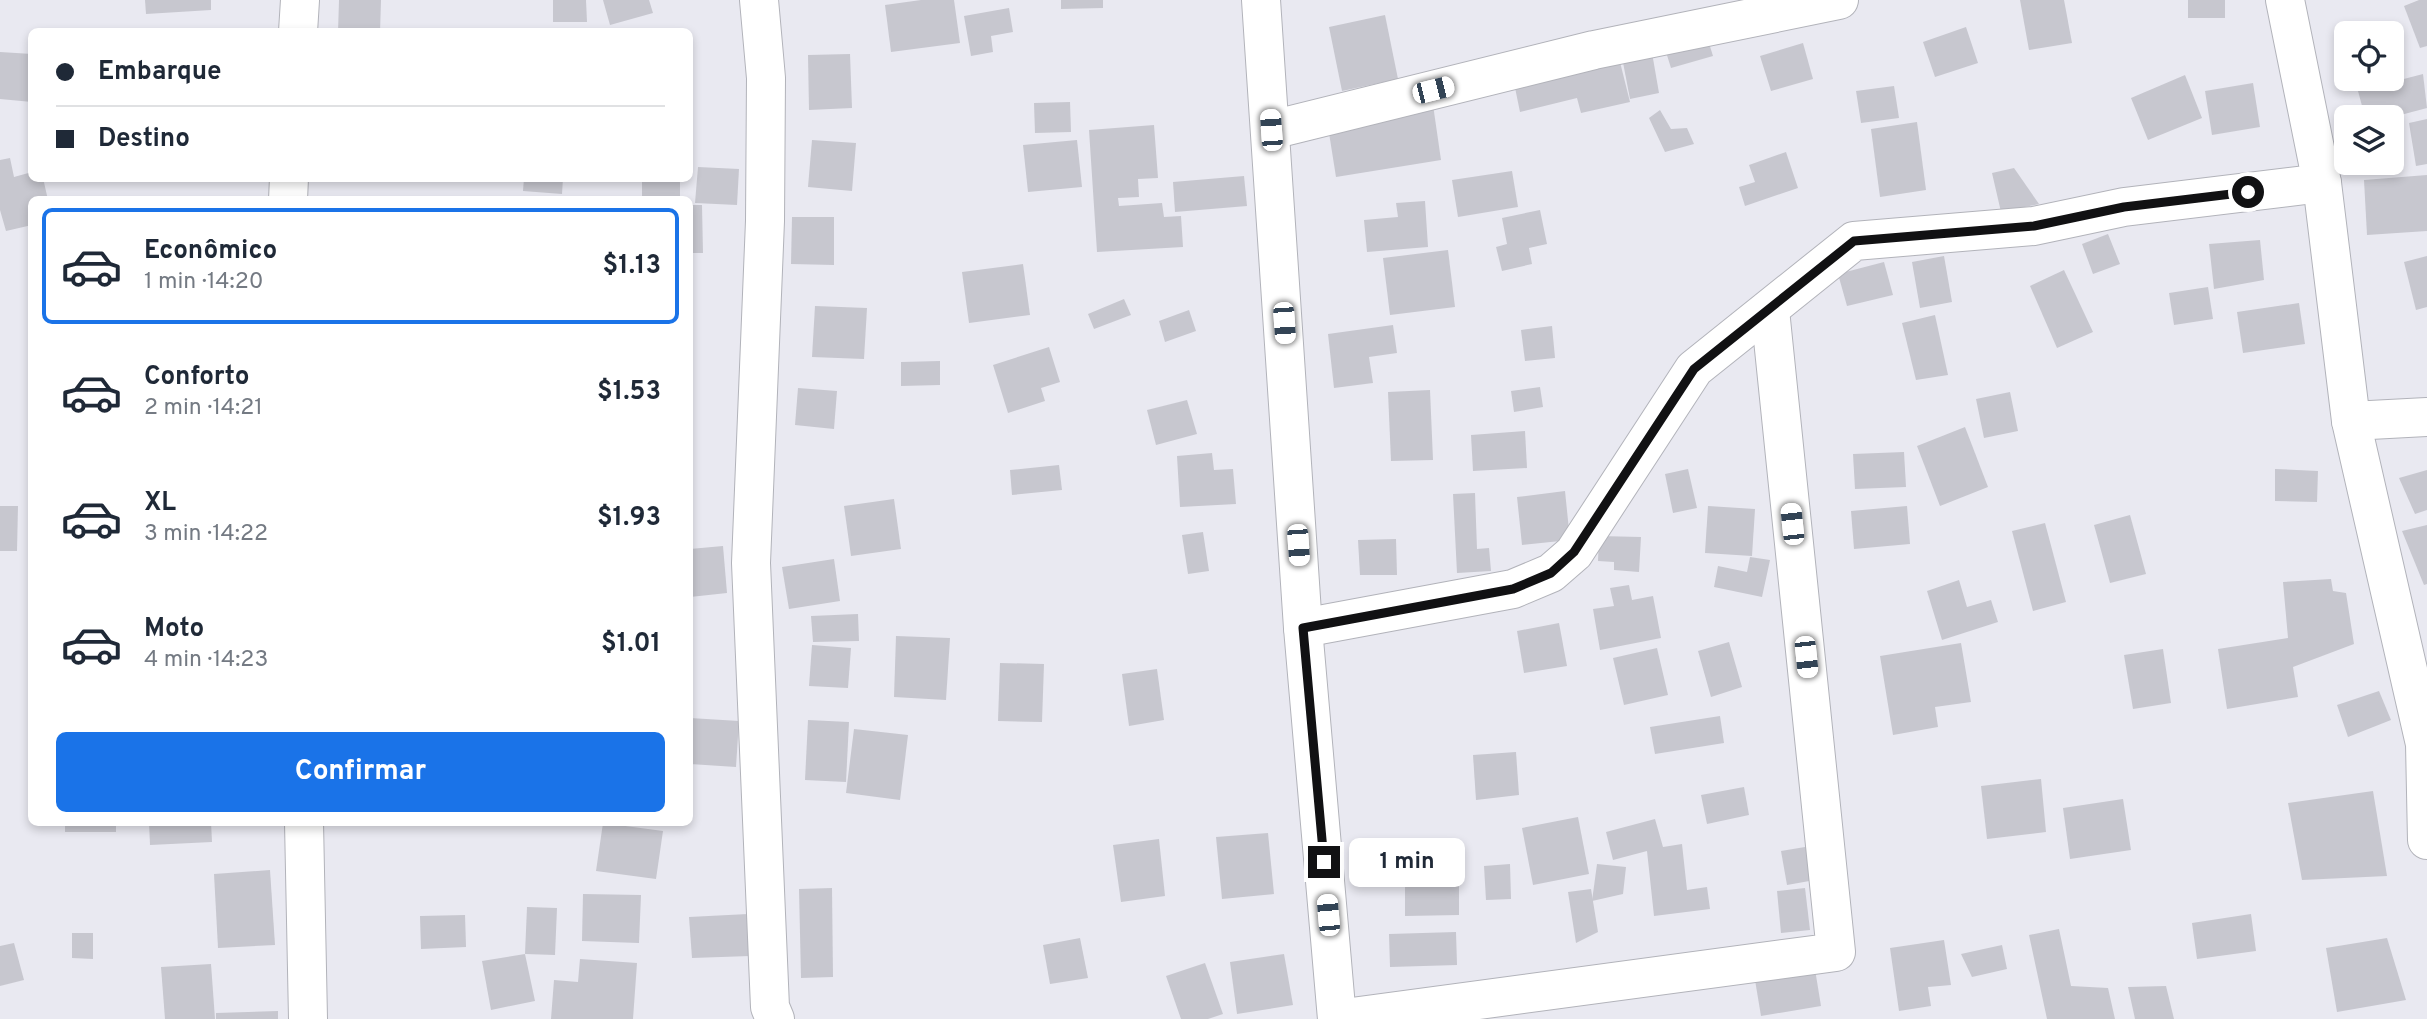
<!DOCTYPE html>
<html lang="pt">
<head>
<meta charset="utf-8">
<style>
	:root { --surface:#fff; --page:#f6f6f7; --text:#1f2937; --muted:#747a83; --line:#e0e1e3; --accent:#1a73e8 }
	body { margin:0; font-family:Overpass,sans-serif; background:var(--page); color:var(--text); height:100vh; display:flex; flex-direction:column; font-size:26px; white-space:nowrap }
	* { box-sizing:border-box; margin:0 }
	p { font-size:23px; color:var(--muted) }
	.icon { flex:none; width:38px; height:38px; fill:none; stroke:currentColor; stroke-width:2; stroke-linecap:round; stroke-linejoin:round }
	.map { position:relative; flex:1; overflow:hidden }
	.drawer { position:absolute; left:28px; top:196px; width:665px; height:630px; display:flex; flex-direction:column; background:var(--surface); border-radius:10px; box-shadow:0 4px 10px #0003 }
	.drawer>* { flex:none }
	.hud { position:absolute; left:28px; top:28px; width:665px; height:154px; border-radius:10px; box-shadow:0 4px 10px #0003; display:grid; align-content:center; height:154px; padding:0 28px; background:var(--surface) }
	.tools { position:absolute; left:2334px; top:21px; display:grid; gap:14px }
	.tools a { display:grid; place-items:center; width:70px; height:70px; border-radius:10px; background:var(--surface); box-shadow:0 4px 10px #0003; font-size:35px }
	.end { position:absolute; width:32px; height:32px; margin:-16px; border:9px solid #111113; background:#fff; box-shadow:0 0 0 4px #fff }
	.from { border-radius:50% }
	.bubble { position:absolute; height:49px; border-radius:10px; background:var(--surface); box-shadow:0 4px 10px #0003; font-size:23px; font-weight:700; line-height:49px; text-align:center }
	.car { position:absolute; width:21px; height:42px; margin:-21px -10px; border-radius:9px; box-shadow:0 0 5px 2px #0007; background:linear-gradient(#fff 24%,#345 0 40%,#fff 0 76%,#345 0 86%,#fff 0) }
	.hud b { display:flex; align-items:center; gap:24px; height:66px; font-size:26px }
	.hud b+b { border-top:2px solid var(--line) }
	.hud i { width:18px; height:18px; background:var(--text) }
	ul { padding:12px 0 0; list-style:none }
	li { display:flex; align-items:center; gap:21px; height:116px; margin:0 14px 10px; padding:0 14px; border:4px solid transparent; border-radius:10px }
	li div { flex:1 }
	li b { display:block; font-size:26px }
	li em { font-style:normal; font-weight:700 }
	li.active { border-color:var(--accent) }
	li>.icon { width:63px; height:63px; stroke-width:1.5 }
	.primary-button { display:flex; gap:14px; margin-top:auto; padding:14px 28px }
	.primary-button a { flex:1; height:80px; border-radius:10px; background:var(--accent); color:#fff; font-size:28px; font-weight:700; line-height:80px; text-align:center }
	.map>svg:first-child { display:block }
	.building { fill:#c7c7cf }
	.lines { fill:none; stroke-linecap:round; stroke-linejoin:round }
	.street-casing { stroke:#b2b3ba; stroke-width:40 }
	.secondary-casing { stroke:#b2b3ba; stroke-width:40 }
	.street { stroke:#fff; stroke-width:38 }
	.secondary { stroke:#fff; stroke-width:38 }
	.route { stroke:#111113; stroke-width:9 }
</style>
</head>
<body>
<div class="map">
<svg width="2427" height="1019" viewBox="0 0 2427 1019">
	<rect width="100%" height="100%" fill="#e9e9f1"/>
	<g class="building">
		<path d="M145,0H211V10L146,14Z"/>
		<path d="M339,0H381L380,32H338Z"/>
		<path d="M553,0H586L587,22H553Z"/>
		<path d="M603,0H649L653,13L610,25Z"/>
		<path d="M921,0H954L960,43L891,52L885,5Z"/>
		<path d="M1061,0H1103V8L1061,9Z"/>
		<path d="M2020,0H2064L2072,43L2029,50Z"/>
		<rect x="2188" y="0" width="37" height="18"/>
		<path d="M2419,0H2427V46L2420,48L2404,6Z"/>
		<path d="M1009,8L1013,32L991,36L993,52L971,56L964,16Z"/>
		<path d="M1385,15L1398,79L1342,91L1329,27Z"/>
		<path d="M1704,27L1713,56L1671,68L1662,39Z"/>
		<path d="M1966,27L1978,63L1935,77L1923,42Z"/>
		<path d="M1803,43L1813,79L1771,91L1760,56Z"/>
		<path d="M1651,47L1659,93L1630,99L1621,52Z"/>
		<path d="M0,52L32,54V102L0,99Z"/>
		<path d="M850,54L852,108L809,110L808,55Z"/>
		<path d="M1618,54L1630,102L1581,113L1577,98L1520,112L1513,78Z"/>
		<path d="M2423,74L2427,108L2393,117H2365L2358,91Z"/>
		<path d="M2185,75L2202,118L2148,140L2131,98Z"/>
		<path d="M2253,83L2260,127L2212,135L2205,91Z"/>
		<path d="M1894,86L1899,118L1861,123L1856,91Z"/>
		<path d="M1432,98L1441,160L1336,177L1326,114Z"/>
		<path d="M1070,102L1071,132L1035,133L1034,103Z"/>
		<path d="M1660,110L1671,129L1687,128L1694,144L1665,152L1649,118Z"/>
		<path d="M2427,119V164L2416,166L2409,123Z"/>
		<path d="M1917,122L1926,190L1880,197L1871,129Z"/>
		<path d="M1154,125L1158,178L1138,179L1139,197L1118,198L1119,206L1162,203L1164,217L1181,216L1183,247L1097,252L1089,130Z"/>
		<path d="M812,140L856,143L852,191L808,187Z"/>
		<path d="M1077,140L1082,187L1028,192L1023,145Z"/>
		<path d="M1786,152L1798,188L1745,206L1739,187L1755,182L1749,165Z"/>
		<path d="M10,158L14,177L32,172V178H43L48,200H32V225L6,231L0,210V160Z"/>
		<path d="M698,167L739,169L737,205L695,203Z"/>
		<path d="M2014,168L2039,204L2001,212L1992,173Z"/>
		<path d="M1512,171L1518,207L1458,217L1452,180Z"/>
		<path d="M2427,175V231L2367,235L2364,180Z"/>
		<path d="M1244,176L1247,206L1175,212L1173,182Z"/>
		<path d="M524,178H563L562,194L523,191Z"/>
		<path d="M642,178H680V199L642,200Z"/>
		<path d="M1425,201L1428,247L1367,252L1364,220L1398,217L1396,203Z"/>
		<path d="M690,205H702L703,253H690Z"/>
		<path d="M1540,210L1547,244L1529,248L1532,264L1502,271L1496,247L1507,244L1502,218Z"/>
		<path d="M792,217H834V265L791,264Z"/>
		<path d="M2108,234L2120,264L2093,274L2082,244Z"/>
		<path d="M2260,240L2264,280L2214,289L2209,244Z"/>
		<path d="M1448,250L1455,307L1390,315L1383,258Z"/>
		<path d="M1944,256L1952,302L1920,308L1912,262Z"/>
		<path d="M2427,256V307L2416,310L2404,262Z"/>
		<path d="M1884,262L1893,295L1847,306L1838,274Z"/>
		<path d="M1023,264L1030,315L969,323L962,272Z"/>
		<path d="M2064,270L2093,332L2057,348L2030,286Z"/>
		<path d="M2208,287L2213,319L2174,325L2169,293Z"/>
		<path d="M1124,299L1131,315L1094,329L1088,314Z"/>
		<path d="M2299,303L2305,344L2243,353L2237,312Z"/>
		<path d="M815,306L867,308L864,359L812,357Z"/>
		<path d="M1189,310L1196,331L1165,342L1159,321Z"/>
		<path d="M1935,315L1948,375L1916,380L1902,323Z"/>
		<path d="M1393,325L1397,353L1369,357L1373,383L1334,388L1328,334Z"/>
		<path d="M1552,326L1555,358L1525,361L1521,330Z"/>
		<path d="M1049,347L1060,382L1041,388L1045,401L1008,413L993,365Z"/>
		<path d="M940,361V385L901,386V362Z"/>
		<path d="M1540,387L1543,407L1514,412L1511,391Z"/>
		<path d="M798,388L837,391L834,429L795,425Z"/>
		<path d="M1430,390L1433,460L1391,461L1388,392Z"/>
		<path d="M2010,392L2018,431L1984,438L1976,399Z"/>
		<path d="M1187,400L1197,434L1156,445L1147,410Z"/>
		<path d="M1965,427L1988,487L1940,506L1917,446Z"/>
		<path d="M1525,431L1527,468L1473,471L1471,435Z"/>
		<path d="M1904,452L1906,487L1855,489L1853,454Z"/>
		<path d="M1212,453L1214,470L1233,469L1236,504L1180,507L1177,456Z"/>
		<path d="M1059,465L1062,490L1012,495L1010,470Z"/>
		<path d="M1688,469L1697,508L1673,513L1665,474Z"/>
		<path d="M2275,469L2318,471L2317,502L2275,501Z"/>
		<path d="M2427,470V510L2415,514L2399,478Z"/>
		<path d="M1565,491L1570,540L1522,545L1517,497Z"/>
		<path d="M1475,493L1477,549L1489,548L1491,571L1457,573L1453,494Z"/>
		<path d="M894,499L901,549L851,556L844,506Z"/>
		<path d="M0,506H18L17,551H0Z"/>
		<path d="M1708,506L1755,509L1752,556L1705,553Z"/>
		<path d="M1907,506L1910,544L1854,549L1851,511Z"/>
		<path d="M2130,515L2146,574L2110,583L2094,525Z"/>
		<path d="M2045,523L2066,602L2033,611L2012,531Z"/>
		<path d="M2427,525V584L2424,585L2402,531Z"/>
		<path d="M1203,532L1209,571L1188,574L1182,535Z"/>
		<path d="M1599,536L1641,537L1639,572L1614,570V562L1598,561Z"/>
		<path d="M1396,539L1397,575H1360L1358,540Z"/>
		<path d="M723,546L727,593L690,597V549Z"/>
		<path d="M1750,557L1770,560L1762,597L1714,587L1718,566L1747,572Z"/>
		<path d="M834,559L840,601L789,609L782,567Z"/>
		<path d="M2331,579L2333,591L2346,593L2354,644L2293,667L2298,697L2227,709L2218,649L2288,638L2283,582Z"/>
		<path d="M1959,580L1967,607L1991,600L1998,622L1942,640L1927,591Z"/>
		<path d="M1629,585L1632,600L1653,596L1661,638L1600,650L1593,609L1614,606L1610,588Z"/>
		<path d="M858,614L859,641L813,642L811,616Z"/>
		<path d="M1559,623L1567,666L1524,673L1517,631Z"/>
		<path d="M896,636L950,638L946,700L894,697Z"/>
		<path d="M1729,642L1742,687L1711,697L1698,651Z"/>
		<path d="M1961,643L1971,702L1935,707L1938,727L1893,735L1880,656Z"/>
		<path d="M812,645L851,648L848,688L809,686Z"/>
		<path d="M1657,648L1668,695L1624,705L1613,658Z"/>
		<path d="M2163,649L2171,703L2133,709L2124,655Z"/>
		<path d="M1000,663L1044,664L1042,722L998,721Z"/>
		<path d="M1157,669L1164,720L1129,726L1122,674Z"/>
		<path d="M2379,691L2391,720L2348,737L2337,705Z"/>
		<path d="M1720,716L1724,743L1655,754L1650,727Z"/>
		<path d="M690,718L739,721L736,767L690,764Z"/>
		<path d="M808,720L849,722L846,782L805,780Z"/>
		<path d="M854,729L908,735L900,800L846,793Z"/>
		<path d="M1516,752L1519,795L1476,800L1473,755Z"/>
		<path d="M2041,779L2046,832L1987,839L1981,786Z"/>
		<path d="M1744,787L1749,815L1707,824L1701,795Z"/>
		<path d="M2373,791L2387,876L2302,880L2288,803Z"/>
		<path d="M2123,799L2131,850L2070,859L2063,808Z"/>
		<path d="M1578,817L1589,874L1533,885L1522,828Z"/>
		<path d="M1655,819L1663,847L1682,844L1687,890L1707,887L1710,909L1654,916L1647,851L1613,860L1606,832Z"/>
		<rect x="65" y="822" width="51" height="10"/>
		<path d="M149,822H211L212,842L150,845Z"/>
		<path d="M603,823L663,831L656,879L596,871Z"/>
		<path d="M1268,833L1274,894L1222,899L1216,837Z"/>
		<path d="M1159,839L1165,896L1121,902L1113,845Z"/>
		<path d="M1811,846L1815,880L1787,885L1781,851Z"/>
		<path d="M1459,864V915L1405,916V865Z"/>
		<path d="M1510,864L1511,899L1486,900L1484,866Z"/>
		<path d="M1597,864L1626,867L1623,894L1592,901Z"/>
		<path d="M270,870L275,945L218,948L214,874Z"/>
		<path d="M832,888L833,977L801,978L799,889Z"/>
		<path d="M1805,888L1810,930L1781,933L1777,891Z"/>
		<path d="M1591,889L1598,932L1576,943L1568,892Z"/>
		<path d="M583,894L641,895L639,943L582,941Z"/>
		<path d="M527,907L557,908L555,955L525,954Z"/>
		<path d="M748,914L750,956L692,958L689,917Z"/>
		<path d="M2251,914L2256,951L2197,959L2192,923Z"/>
		<path d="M465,915L466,947L421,949L420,916Z"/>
		<path d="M2059,929L2071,986L2108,988L2115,1019H2047L2029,935Z"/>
		<path d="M1456,932L1457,965L1390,967L1389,934Z"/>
		<path d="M72,933H93V959L72,958Z"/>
		<path d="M1080,938L1088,978L1050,984L1043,945Z"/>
		<path d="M2387,938L2406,1000L2337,1012L2326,948Z"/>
		<path d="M1944,940L1951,985L1928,987L1931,1006L1899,1011L1890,948Z"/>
		<path d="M14,943L24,980L0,986V946Z"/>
		<path d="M2002,945L2007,969L1972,977L1961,954Z"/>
		<path d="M525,954L535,1001L491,1010L482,961Z"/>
		<path d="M1284,954L1293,1005L1237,1014L1230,962Z"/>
		<path d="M1813,957L1821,1006L1761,1016L1753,968Z"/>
		<path d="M580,959L637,963L633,1019H551L554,980L578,982Z"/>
		<path d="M1205,963L1223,1014L1208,1019H1181L1166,976Z"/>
		<path d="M211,964L215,1019H165L161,967Z"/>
		<path d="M2166,986L2174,1019H2135L2128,987Z"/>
		<path d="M278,1011V1019H216V1013Z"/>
	</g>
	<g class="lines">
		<g class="street-casing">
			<g id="street">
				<path d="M759,0L766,78L765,221L751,563L770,1007L775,1019"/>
				<path d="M2285,0L2322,183L2351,421L2425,744L2427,840"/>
				<path d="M298,32L300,0"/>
				<path d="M1271,130L1594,50L1839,0"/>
				<path d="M288,200L289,178"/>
				<path d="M2351,421L2427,417"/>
				<path d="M1303,628L1513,589L1551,573L1574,553L1694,369L1854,241L2034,226L2124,207L2322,183"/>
				<path d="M304,822L308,1019"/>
				<path d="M1337,1019L1836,952L1770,310"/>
			</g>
		</g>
		<g class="secondary-casing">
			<path id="secondary" d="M1261,0L1303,628L1337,1019"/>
		</g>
		<use href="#street" class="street"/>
		<use href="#secondary" class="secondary"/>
	</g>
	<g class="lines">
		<path class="route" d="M1324,862L1303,628L1513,589L1551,573L1574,552L1694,369L1854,241L2034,226L2124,207L2248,192"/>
	</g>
</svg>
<div class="tools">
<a><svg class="icon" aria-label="locate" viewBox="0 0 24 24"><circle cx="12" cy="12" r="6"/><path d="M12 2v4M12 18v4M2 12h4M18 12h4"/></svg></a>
<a><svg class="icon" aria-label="layers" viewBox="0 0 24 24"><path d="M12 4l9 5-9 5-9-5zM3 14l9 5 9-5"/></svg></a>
</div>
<i class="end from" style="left:2248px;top:192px"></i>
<i class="end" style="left:1324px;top:862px"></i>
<div class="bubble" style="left:1349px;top:838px;width:116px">1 min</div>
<i class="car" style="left:1433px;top:90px;rotate:76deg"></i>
<i class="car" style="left:1271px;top:130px;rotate:356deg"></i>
<i class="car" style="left:1284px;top:323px;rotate:176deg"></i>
<i class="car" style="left:1792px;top:524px;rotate:354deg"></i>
<i class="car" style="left:1298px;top:545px;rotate:176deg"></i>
<i class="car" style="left:1806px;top:657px;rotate:174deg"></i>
<i class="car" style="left:1328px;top:915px;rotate:355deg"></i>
<div class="hud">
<b><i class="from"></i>Embarque</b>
<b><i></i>Destino</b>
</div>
<section class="drawer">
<ul>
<li class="active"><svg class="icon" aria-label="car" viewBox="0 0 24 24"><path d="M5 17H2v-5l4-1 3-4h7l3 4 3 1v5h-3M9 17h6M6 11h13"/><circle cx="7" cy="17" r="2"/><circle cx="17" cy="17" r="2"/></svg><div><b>Econômico</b><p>1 min · 14:20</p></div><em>$1.13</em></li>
<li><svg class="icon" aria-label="car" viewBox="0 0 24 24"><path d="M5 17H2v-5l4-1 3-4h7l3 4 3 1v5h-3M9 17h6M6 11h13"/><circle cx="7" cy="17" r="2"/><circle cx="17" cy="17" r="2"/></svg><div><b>Conforto</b><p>2 min · 14:21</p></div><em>$1.53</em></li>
<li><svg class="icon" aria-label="car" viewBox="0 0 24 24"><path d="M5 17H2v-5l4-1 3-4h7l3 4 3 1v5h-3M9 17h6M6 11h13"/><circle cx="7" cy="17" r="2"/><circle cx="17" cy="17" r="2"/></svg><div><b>XL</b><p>3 min · 14:22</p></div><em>$1.93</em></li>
<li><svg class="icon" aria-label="car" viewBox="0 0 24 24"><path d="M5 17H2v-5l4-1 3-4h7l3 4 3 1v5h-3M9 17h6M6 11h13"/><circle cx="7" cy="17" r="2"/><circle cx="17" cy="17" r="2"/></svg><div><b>Moto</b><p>4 min · 14:23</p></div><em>$1.01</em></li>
</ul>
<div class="primary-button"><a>Confirmar</a></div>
</section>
</div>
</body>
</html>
